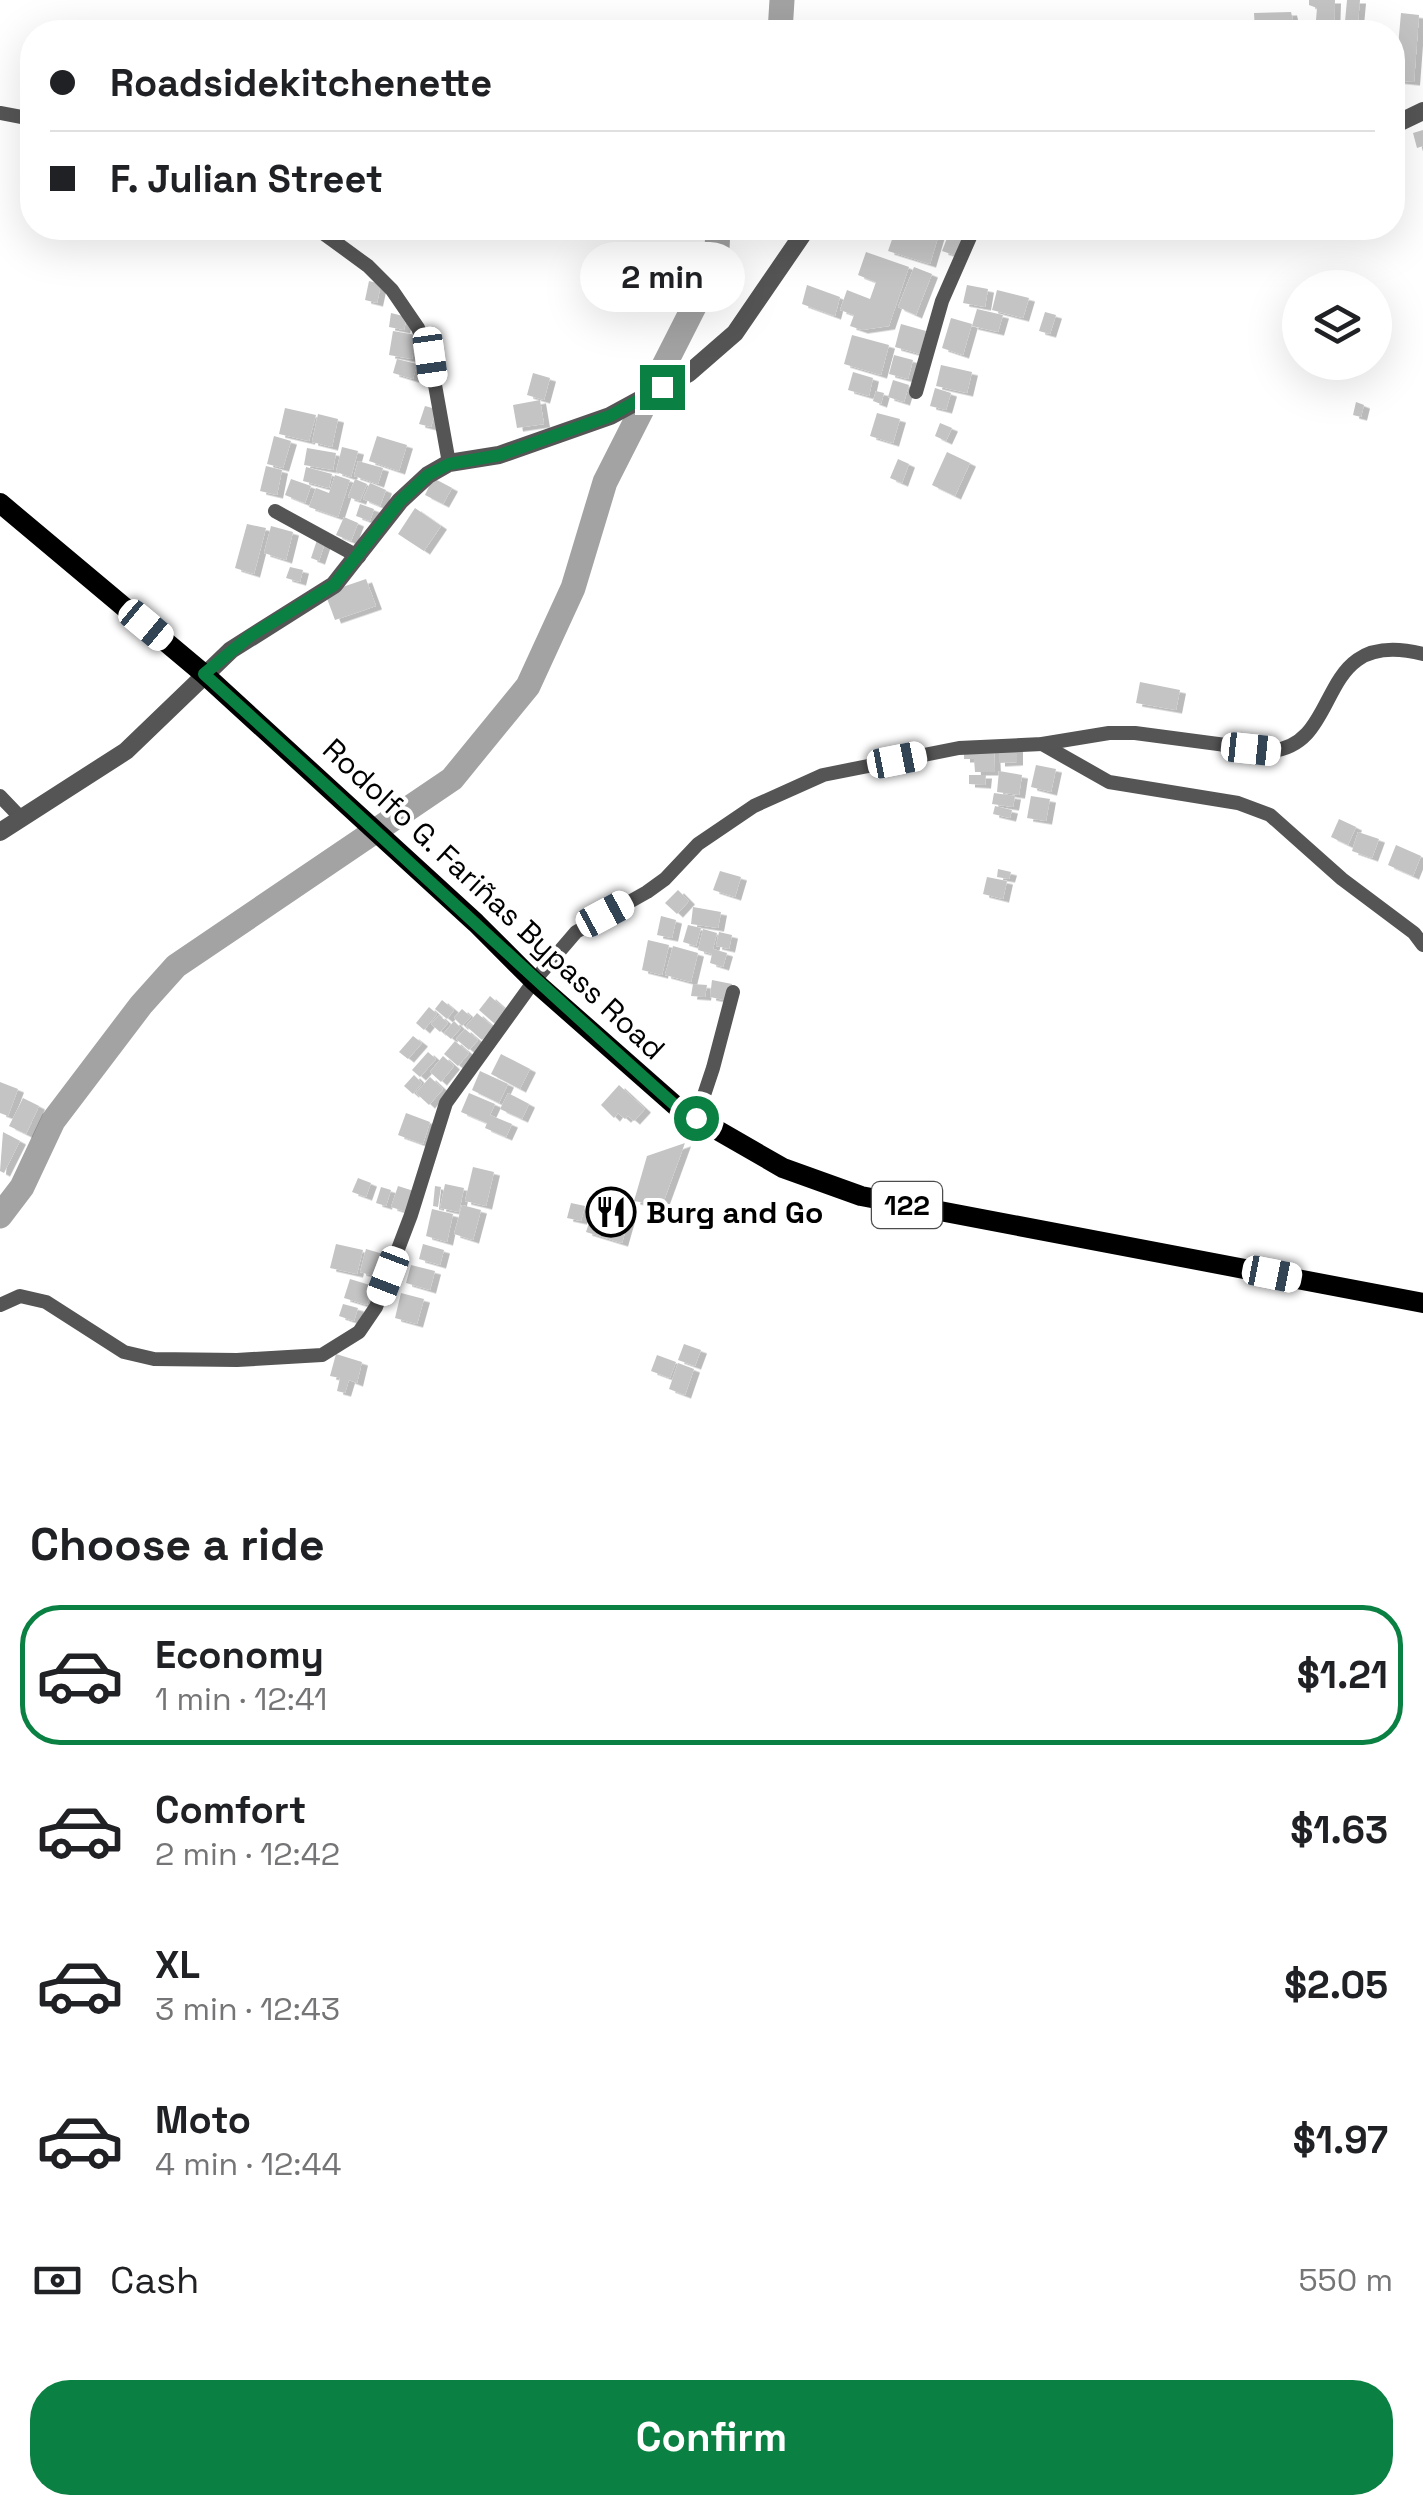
<!DOCTYPE html>
<html lang="en">
<head>
<meta charset="utf-8">
<style>
	:root { --surface:#fff; --page:#f2f2f2; --text:#202124; --muted:#757577; --line:#e0e0e0; --accent:#0b8043 }
	body { margin:0; font-family:"Space Grotesk",sans-serif; background:var(--page); color:var(--text); height:100vh; display:flex; flex-direction:column; font-size:38px; white-space:nowrap }
	* { box-sizing:border-box; margin:0 }
	p { font-size:32px; color:var(--muted) }
	.icon { flex:none; width:55px; height:55px; fill:none; stroke:currentColor; stroke-width:2; stroke-linecap:round; stroke-linejoin:round }
	.map { position:relative; height:1485px; overflow:hidden }
	.side { display:flex; flex-direction:column; background:var(--surface); flex:1 }
	.side>* { flex:none }
	.hud { position:absolute; left:20px; top:20px; width:1385px; height:220px; border-radius:40px; box-shadow:0 10px 40px #0002; display:grid; align-content:center; height:220px; padding:0 30px; background:var(--surface) }
	.tools { position:absolute; left:1282px; top:270px; display:grid; gap:20px }
	.tools a { display:grid; place-items:center; width:110px; height:110px; border-radius:50%; background:var(--surface); box-shadow:0 10px 40px #0002; font-size:50px }
	.end { position:absolute; width:45px; height:45px; margin:-22px; border:12px solid #0b8043; background:#fff; box-shadow:0 0 0 5px #fff }
	.from { border-radius:50% }
	.bubble { position:absolute; height:70px; border-radius:35px; background:var(--surface); box-shadow:0 10px 40px #0002; font-size:32px; font-weight:800; line-height:70px; text-align:center }
	.car { position:absolute; width:30px; height:60px; margin:-30px -15px; border-radius:12px; box-shadow:0 0 8px 2px #0007; background:linear-gradient(#fff 24%,#345 0 40%,#fff 0 76%,#345 0 86%,#fff 0) }
	.hud b { display:flex; align-items:center; gap:35px; height:95px; font-size:38px }
	.hud b+b { border-top:2px solid var(--line) }
	.hud i { width:25px; height:25px; background:var(--text) }
	ul { padding:0; list-style:none }
	li { display:flex; align-items:center; gap:30px; height:140px; margin:0 20px 15px; padding:0 10px; border:5px solid transparent; border-radius:40px }
	li div { flex:1 }
	li b { display:block; font-size:38px }
	li em { font-style:normal; font-weight:800 }
	li.selected { border-color:var(--accent) }
	li>.icon { width:90px; height:90px; stroke-width:1.5 }
	h2 { padding:0 30px; font-size:45px; line-height:120px }
	.pay { display:flex; align-items:center; gap:25px; height:110px; padding:0 30px; font-size:38px }
	.pay p { margin-inline-start:auto }
	.primary-button { display:flex; gap:20px; margin-top:auto; padding:20px 30px }
	.primary-button a { flex:1; height:115px; border-radius:40px; background:var(--accent); color:#fff; font-size:40px; font-weight:800; line-height:115px; text-align:center }
	.map>svg:first-child { display:block }
	.lines { fill:none; stroke-linecap:round; stroke-linejoin:round }
	.river { stroke:#a3a3a3; stroke-width:25 }
	.building { fill:#c4c4c4; filter:url(#shadow) }
	.minor { stroke:#555; stroke-width:14 }
	.tertiary { stroke:#555; stroke-width:18 }
	.primary { stroke:#000; stroke-width:20 }
	.route { stroke:#0b8043; stroke-width:12 }
	.labels { text-anchor:middle; dominant-baseline:central; stroke-width:8; stroke-linejoin:round; paint-order:stroke }
	.shield { fill:#fff; stroke:#4c4c4c; stroke-width:2.5 }
	.shield-label { font-size:28px; font-weight:bold; fill:#000 }
	.street-label { font-size:30px; fill:#000; stroke:#fff }
	.poi-label { font-size:30px; font-weight:bold; fill:#000; stroke:#fff; text-anchor:start }
</style>
</head>
<body>
<div class="map">
<svg width="1423" height="1485" viewBox="0 0 1423 1485">
	<defs>
		<filter id="shadow"><feDropShadow dx="6" dy="3.5" stdDeviation="0" flood-color="#0004"/></filter>
	</defs>
	<rect width="100%" height="100%" fill="#fff"/>
	<g class="lines">
		<g class="river">
			<path d="M780,32L782,0"/>
			<path d="M0,1216L22,1187L53,1121L141,1005L176,966L452,779L528,686L573,588L605,482L705,285L717,249L718,228"/>
		</g>
	</g>
	<g class="building">
		<path d="M1309,0H1335L1334,32H1315L1317,8L1309,5Z"/>
		<path d="M1347,0H1360L1357,32H1344Z"/>
		<path d="M1291,12L1295,29L1304,32H1255L1254,13Z"/>
		<path d="M1401,13L1419,15L1414,82L1395,80Z"/>
		<path d="M635,24L681,27L680,32H634Z"/>
		<path d="M1423,130V146L1417,148L1413,133Z"/>
		<path d="M896,228H916L939,234L930,264L888,251Z"/>
		<path d="M951,228H968L957,256L942,251Z"/>
		<path d="M866,252L909,267L889,326L862,330L850,326L854,315L840,310L847,290L870,299L876,282L858,275Z"/>
		<path d="M914,267L932,274L916,315L898,307Z"/>
		<path d="M369,281L381,284L377,303L365,300Z"/>
		<path d="M807,285L840,297L835,316L802,304Z"/>
		<path d="M967,285L988,289L985,307L963,303Z"/>
		<path d="M997,290L1029,298L1023,318L992,310Z"/>
		<path d="M977,309L1003,315L998,332L972,326Z"/>
		<path d="M1045,312L1056,315L1050,334L1039,331Z"/>
		<path d="M391,313L407,317L404,330L389,327Z"/>
		<path d="M951,318L972,324L963,355L942,348Z"/>
		<path d="M901,324L926,331L920,354L895,347Z"/>
		<path d="M393,331L416,335L412,359L389,355Z"/>
		<path d="M852,335L889,345L881,375L844,364Z"/>
		<path d="M894,355L913,360L908,379L889,374Z"/>
		<path d="M397,359L417,364L413,379L393,373Z"/>
		<path d="M941,365L972,372L967,393L936,386Z"/>
		<path d="M853,372L873,378L869,396L848,390Z"/>
		<path d="M533,373L550,378L544,400L527,395Z"/>
		<path d="M893,380L909,385L904,402L888,397Z"/>
		<path d="M935,388L951,393L946,410L930,406Z"/>
		<path d="M876,391L884,393L881,404L873,401Z"/>
		<path d="M540,400L544,424L517,428L513,405Z"/>
		<path d="M1356,402L1364,405L1361,417L1353,415Z"/>
		<path d="M425,406L436,409L431,427L419,424Z"/>
		<path d="M285,408L316,415L309,441L279,434Z"/>
		<path d="M877,413L900,419L893,443L870,436Z"/>
		<path d="M318,414L338,419L332,447L312,442Z"/>
		<path d="M940,423L952,428L946,441L935,436Z"/>
		<path d="M274,436L291,441L283,468L267,464Z"/>
		<path d="M377,436L407,445L399,471L369,461Z"/>
		<path d="M342,447L358,451L351,477L336,472Z"/>
		<path d="M307,448L336,453L333,470L304,465Z"/>
		<path d="M947,452L970,463L955,496L932,485Z"/>
		<path d="M898,459L909,464L902,483L890,478Z"/>
		<path d="M358,461L383,468L378,484L354,476Z"/>
		<path d="M266,466L282,470L277,495L260,491Z"/>
		<path d="M306,467L332,474L329,488L303,481Z"/>
		<path d="M335,475L350,480L338,517L309,507L316,488L329,493Z"/>
		<path d="M433,478L452,488L443,504L425,495Z"/>
		<path d="M291,479L311,486L305,503L285,495Z"/>
		<path d="M355,479L367,484L360,501L348,497Z"/>
		<path d="M370,483L386,490L380,506L363,499Z"/>
		<path d="M360,504L374,509L370,521L356,516Z"/>
		<path d="M415,508L441,526L424,551L398,534Z"/>
		<path d="M344,517L358,523L351,541L336,535Z"/>
		<path d="M247,524L266,528L254,574L235,568Z"/>
		<path d="M271,526L293,532L286,560L264,553Z"/>
		<path d="M317,540L325,543L319,561L311,558Z"/>
		<path d="M290,567L303,570L300,582L286,578Z"/>
		<path d="M366,579L376,606L335,620L325,593Z"/>
		<path d="M1140,682L1180,690L1176,710L1136,703Z"/>
		<path d="M999,747H1017V762L999,763Z"/>
		<path d="M994,748L995,772H975L974,759H964V750Z"/>
		<path d="M1036,765L1056,769L1051,792L1031,787Z"/>
		<path d="M999,771L1022,775L1019,795L997,792Z"/>
		<path d="M969,775H986L985,785L969,784Z"/>
		<path d="M994,793L1015,796L1013,807L992,804Z"/>
		<path d="M1031,796L1050,799L1046,821L1027,818Z"/>
		<path d="M995,806L1012,810L1010,818L993,814Z"/>
		<path d="M1339,819L1356,827L1348,845L1331,837Z"/>
		<path d="M1358,832L1379,839L1372,858L1352,851Z"/>
		<path d="M1396,845L1421,856L1413,876L1388,865Z"/>
		<path d="M998,869L1011,872L1009,879L997,877Z"/>
		<path d="M720,871L741,877L735,897L713,890Z"/>
		<path d="M987,877L1007,881L1003,899L983,894Z"/>
		<path d="M678,890L689,901L677,914L665,903Z"/>
		<path d="M693,907L721,912L718,928L691,924Z"/>
		<path d="M661,916L676,920L672,938L657,935Z"/>
		<path d="M688,925L701,928L696,946L683,942Z"/>
		<path d="M703,929L717,933L713,949L727,953L723,967L710,963L712,954L698,950Z"/>
		<path d="M719,932L732,935L729,949L716,946Z"/>
		<path d="M648,940L669,945L662,975L642,970Z"/>
		<path d="M673,946L698,953L691,982L665,975Z"/>
		<path d="M712,980L732,984L729,1001L710,997Z"/>
		<path d="M693,984L707,985L705,997L691,996Z"/>
		<path d="M490,996L507,1011L495,1024L479,1010Z"/>
		<path d="M442,1000L454,1010L447,1019L435,1009Z"/>
		<path d="M429,1007L437,1014L424,1030L416,1023Z"/>
		<path d="M462,1009L471,1017L462,1026L454,1018Z"/>
		<path d="M477,1013L493,1027L482,1040L466,1026Z"/>
		<path d="M439,1015L448,1023L440,1032L431,1024Z"/>
		<path d="M454,1021L461,1028L451,1039L444,1033Z"/>
		<path d="M465,1029L478,1040L469,1050L456,1039Z"/>
		<path d="M413,1036L422,1043L408,1059L399,1052Z"/>
		<path d="M455,1041L469,1053L458,1066L444,1054Z"/>
		<path d="M428,1052L436,1059L420,1077L412,1070Z"/>
		<path d="M501,1054L530,1069L520,1089L491,1074Z"/>
		<path d="M443,1056L454,1066L441,1082L430,1072Z"/>
		<path d="M480,1071L508,1084L499,1103L472,1090Z"/>
		<path d="M414,1075L422,1083L413,1094L404,1086Z"/>
		<path d="M430,1077L443,1089L429,1105L416,1093Z"/>
		<path d="M0,1082L18,1089L8,1116L0,1113Z"/>
		<path d="M619,1085L645,1109L634,1121L628,1116L625,1119L618,1113L614,1118L601,1105Z"/>
		<path d="M469,1093L495,1104L490,1115L512,1124L506,1137L485,1128L487,1123L461,1112Z"/>
		<path d="M508,1093L529,1104L522,1119L500,1109Z"/>
		<path d="M23,1098L39,1106L26,1134L9,1126Z"/>
		<path d="M406,1113L430,1122L423,1144L398,1135Z"/>
		<path d="M3,1132L20,1141L4,1173L0,1171Z"/>
		<path d="M685,1143L662,1206L634,1201L647,1156Z"/>
		<path d="M473,1167L494,1172L486,1206L465,1201Z"/>
		<path d="M358,1178L371,1183L366,1197L352,1192Z"/>
		<path d="M445,1184L464,1188L459,1212L440,1208Z"/>
		<path d="M398,1186L417,1192L410,1213L391,1207Z"/>
		<path d="M435,1186L441,1187L438,1207L433,1206Z"/>
		<path d="M381,1187L391,1190L386,1206L376,1203Z"/>
		<path d="M571,1203L585,1206L581,1221L567,1218Z"/>
		<path d="M595,1204L630,1215L622,1243L586,1232Z"/>
		<path d="M462,1205L481,1210L473,1240L454,1234Z"/>
		<path d="M432,1209L453,1214L447,1242L426,1236Z"/>
		<path d="M336,1244L363,1250L357,1274L330,1268Z"/>
		<path d="M423,1244L444,1250L440,1265L419,1259Z"/>
		<path d="M366,1249L390,1256L384,1279L360,1272Z"/>
		<path d="M411,1265L435,1271L430,1290L406,1283Z"/>
		<path d="M350,1279L373,1286L367,1305L344,1298Z"/>
		<path d="M401,1293L424,1299L417,1324L395,1318Z"/>
		<path d="M343,1304L358,1308L354,1321L339,1316Z"/>
		<path d="M684,1344L701,1350L695,1366L678,1360Z"/>
		<path d="M336,1354L362,1362L357,1383L349,1380L345,1393L337,1391L340,1378L330,1376Z"/>
		<path d="M657,1355L676,1362L670,1378L651,1371Z"/>
		<path d="M678,1363L694,1369L685,1395L669,1389Z"/>
	</g>
	<g class="lines">
		<g class="minor">
			<path d="M1392,108L1402,122"/>
			<path d="M0,113L32,119"/>
			<path d="M316,228L368,266L392,290L418,328L430,357L449,463"/>
			<path d="M916,392L942,301L974,228"/>
			<path d="M275,511L359,557"/>
			<path d="M1042,744L1109,782L1238,803L1270,815L1342,879L1414,933L1423,945"/>
			<path d="M0,796L22,819"/>
			<path d="M696,1119L713,1068L733,992"/>
			<path d="M0,1305L20,1296L46,1302L124,1352L154,1359L237,1360L322,1355L359,1332L376,1307L411,1215L446,1103L534,981L576,932L647,892L665,879L698,844L754,806L823,775L959,748L1042,744L1109,733H1135L1271,751C1346,744 1312,626 1423,654"/>
		</g>
		<g class="tertiary">
			<path d="M1392,126L1423,111"/>
			<path d="M0,832L126,751L231,650L334,585L400,501L428,475L449,463L499,455L610,416L689,373L735,333L807,228"/>
		</g>
		<path class="primary" d="M0,503L204,674L476,923L534,981L677,1107L783,1168L861,1196L1423,1303"/>
	</g>
	<g class="lines">
		<path class="route" d="M662,387L610,416L576,428L500,455L449,464L428,475L400,501L334,585L250,636L204,674C363,817 517,965 677,1107L696,1118"/>
	</g>
	<defs>
		<g id="restaurant-ring" transform="scale(2.5)"><circle r="9.5" fill="#fff" stroke="#000" stroke-width="1.5"/><path d="M-5-6h1v4h1v-4h1v4h1v-4h1v5L-1.5 .5V6h-2V.5L-5-1ZM5-6V6H3V1.5H1.5Q1.5-4 5-6Z" fill="#000"/></g>
	</defs>
	<g fill-rule="evenodd">
		<use href="#restaurant-ring" x="611" y="1212"/>
	</g>
	<g class="labels">
		<rect class="shield" x="872" y="1182" width="70" height="46" rx="8"/>
		<g class="shield-label">
			<text x="907" y="1205">122</text>
		</g>
		<g class="street-label">
			<text transform="translate(494 899) rotate(43)">Rodolfo G. Fariñas Bypass Road</text>
		</g>
		<g class="poi-label">
			<text x="646" y="1212">Burg and Go</text>
		</g>
	</g>
</svg>
<div class="tools">
<a><svg class="icon" aria-label="layers" viewBox="0 0 24 24"><path d="M12 4l9 5-9 5-9-5zM3 14l9 5 9-5"/></svg></a>
</div>
<i class="end from" style="left:696px;top:1118px"></i>
<i class="end" style="left:662px;top:387px"></i>
<div class="bubble" style="left:580px;top:242px;width:165px">2 min</div>
<i class="car" style="left:430px;top:357px;rotate:172deg"></i>
<i class="car" style="left:146px;top:625px;rotate:130deg"></i>
<i class="car" style="left:1251px;top:749px;rotate:96deg"></i>
<i class="car" style="left:897px;top:760px;rotate:79deg"></i>
<i class="car" style="left:605px;top:914px;rotate:62deg"></i>
<i class="car" style="left:1272px;top:1274px;rotate:101deg"></i>
<i class="car" style="left:388px;top:1276px;rotate:201deg"></i>
<div class="hud">
<b><i class="from"></i>Roadsidekitchenette</b>
<b><i></i>F. Julian Street</b>
</div>
</div>
<section class="side">
<h2>Choose a ride</h2>
<ul>
<li class="selected"><svg class="icon" aria-label="car" viewBox="0 0 24 24"><path d="M5 17H2v-5l4-1 3-4h7l3 4 3 1v5h-3M9 17h6M6 11h13"/><circle cx="7" cy="17" r="2"/><circle cx="17" cy="17" r="2"/></svg><div><b>Economy</b><p>1 min · 12:41</p></div><em>$1.21</em></li>
<li><svg class="icon" aria-label="car" viewBox="0 0 24 24"><path d="M5 17H2v-5l4-1 3-4h7l3 4 3 1v5h-3M9 17h6M6 11h13"/><circle cx="7" cy="17" r="2"/><circle cx="17" cy="17" r="2"/></svg><div><b>Comfort</b><p>2 min · 12:42</p></div><em>$1.63</em></li>
<li><svg class="icon" aria-label="car" viewBox="0 0 24 24"><path d="M5 17H2v-5l4-1 3-4h7l3 4 3 1v5h-3M9 17h6M6 11h13"/><circle cx="7" cy="17" r="2"/><circle cx="17" cy="17" r="2"/></svg><div><b>XL</b><p>3 min · 12:43</p></div><em>$2.05</em></li>
<li><svg class="icon" aria-label="car" viewBox="0 0 24 24"><path d="M5 17H2v-5l4-1 3-4h7l3 4 3 1v5h-3M9 17h6M6 11h13"/><circle cx="7" cy="17" r="2"/><circle cx="17" cy="17" r="2"/></svg><div><b>Moto</b><p>4 min · 12:44</p></div><em>$1.97</em></li>
</ul>
<div class="pay"><svg class="icon" aria-label="cash" viewBox="0 0 24 24"><path d="M3 7h18v10H3z"/><circle cx="12" cy="12" r="2"/></svg>Cash<p>550 m</p></div>
<div class="primary-button"><a>Confirm</a></div>
</section>
</body>
</html>
